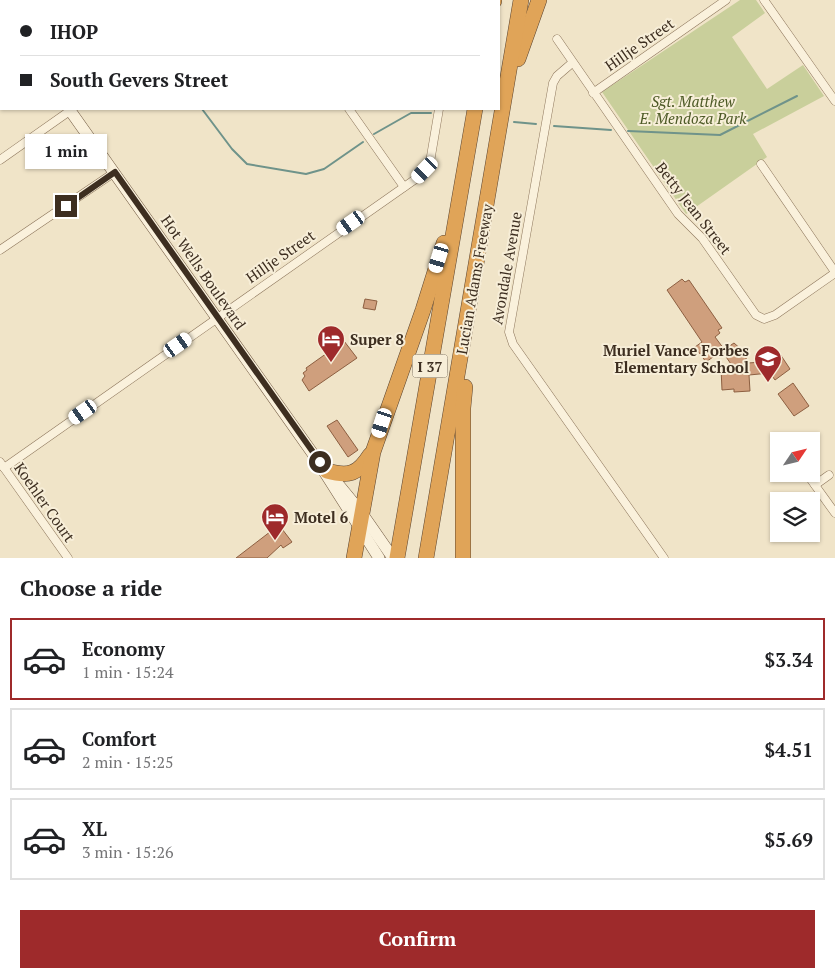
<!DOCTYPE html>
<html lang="en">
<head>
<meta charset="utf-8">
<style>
	:root { --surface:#fff; --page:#f2f2f2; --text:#202124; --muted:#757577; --line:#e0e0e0; --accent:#9e2a2b }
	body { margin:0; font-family:"PT Serif",serif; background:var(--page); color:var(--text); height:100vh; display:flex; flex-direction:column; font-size:19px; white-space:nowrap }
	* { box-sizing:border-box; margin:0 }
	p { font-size:16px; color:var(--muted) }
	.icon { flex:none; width:28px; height:28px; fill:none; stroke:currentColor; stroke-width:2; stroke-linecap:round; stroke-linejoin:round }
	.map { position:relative; height:558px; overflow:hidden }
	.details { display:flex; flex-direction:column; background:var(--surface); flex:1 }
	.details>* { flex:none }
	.hud { position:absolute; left:0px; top:0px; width:500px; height:110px; box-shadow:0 1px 4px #0004; display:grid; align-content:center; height:110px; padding:0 20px; background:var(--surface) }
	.needle { width:32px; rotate:55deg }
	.controls { position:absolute; left:770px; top:432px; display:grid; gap:10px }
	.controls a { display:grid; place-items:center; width:50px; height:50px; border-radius:0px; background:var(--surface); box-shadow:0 1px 4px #0004; font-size:25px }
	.end { position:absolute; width:22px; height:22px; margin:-11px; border:6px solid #3d2e20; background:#fff; box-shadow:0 0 0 2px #fff }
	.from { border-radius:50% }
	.bubble { position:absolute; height:35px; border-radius:0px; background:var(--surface); box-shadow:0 1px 4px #0004; font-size:16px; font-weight:600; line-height:35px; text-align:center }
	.car { position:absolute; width:15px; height:30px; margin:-15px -8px; border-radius:6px; box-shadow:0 0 4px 1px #0007; background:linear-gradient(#fff 24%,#345 0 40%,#fff 0 76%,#345 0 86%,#fff 0) }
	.hud b { display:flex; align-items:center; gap:18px; height:48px; font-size:19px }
	.hud b+b { border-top:1px solid var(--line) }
	.hud i { width:12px; height:12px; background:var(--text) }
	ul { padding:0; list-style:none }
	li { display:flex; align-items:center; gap:15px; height:82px; margin:0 10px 8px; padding:0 10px; border:2px solid var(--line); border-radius:0px }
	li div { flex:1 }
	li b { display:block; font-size:19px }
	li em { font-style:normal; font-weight:600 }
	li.selected { border-color:var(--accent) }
	li>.icon { width:45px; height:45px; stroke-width:1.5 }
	h2 { padding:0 20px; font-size:22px; line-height:60px }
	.cta { display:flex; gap:10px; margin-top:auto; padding:10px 20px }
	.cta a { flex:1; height:58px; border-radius:0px; background:var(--accent); color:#fff; font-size:20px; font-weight:600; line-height:58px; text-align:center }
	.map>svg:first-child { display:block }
	.green { fill:#c9cf9b }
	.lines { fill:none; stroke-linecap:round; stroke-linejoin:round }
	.stream { stroke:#6f938a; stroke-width:2 }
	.building { fill:#cf9f7d; stroke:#8d5f41 }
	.street-casing { stroke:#8d765c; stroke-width:9 }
	.secondary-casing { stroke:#6f573f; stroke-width:12 }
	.highway-casing { stroke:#5b4430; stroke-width:16 }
	.street { stroke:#faf1dc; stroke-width:8 }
	.secondary { stroke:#faf1dc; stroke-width:11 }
	.highway { stroke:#e0a458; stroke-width:15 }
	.route { stroke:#3d2e20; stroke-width:6 }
	.labels { text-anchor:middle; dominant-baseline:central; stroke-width:4; stroke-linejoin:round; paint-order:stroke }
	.shield { fill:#f7eed8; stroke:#756857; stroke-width:1 }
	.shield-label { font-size:14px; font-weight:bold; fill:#3d2e20 }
	.street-label { font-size:15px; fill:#3d2e20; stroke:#f7eed8 }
	.park-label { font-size:15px; font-style:italic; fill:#4d5a26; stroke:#f7eed8 }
	.poi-label { font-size:15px; font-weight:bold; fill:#3d2e20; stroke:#f7eed8; text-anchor:start }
</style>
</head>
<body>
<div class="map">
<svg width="835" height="558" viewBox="0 0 835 558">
	<rect width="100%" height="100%" fill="#f0e4c8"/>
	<path class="green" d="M740,0H756L765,13L732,37L767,89L803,65L824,96L753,134L767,157L686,214L602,92Z"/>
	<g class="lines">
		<g class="stream">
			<path d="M202,109L232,149L247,164L306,174L324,169L363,142"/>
			<path d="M514,122L536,124"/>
			<path d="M554,126L611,130"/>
			<path d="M628,131L720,135L797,96"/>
			<path d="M374,134L411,113H431"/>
		</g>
	</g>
	<g class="building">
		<path d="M682,279L685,282L689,280L722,328L718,330L720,333L715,337L724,349L706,362L695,347L702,342L667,290Z"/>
		<path d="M365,299L377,301L375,310L363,308Z"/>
		<path d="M344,341L357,358L309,391L302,380L305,376L303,373L307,370L306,368Z"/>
		<path d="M734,343L743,351L748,363L762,362L778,351L790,369L775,380L770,373L749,375L750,391L734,392V389L722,390L721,368L733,367L722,351Z"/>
		<path d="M793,383L809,406L794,416L778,394Z"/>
		<path d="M337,420L358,450L348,457L327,426Z"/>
		<path d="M279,525L292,542L283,548L281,545L267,558H236Z"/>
	</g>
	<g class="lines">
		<g class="street-casing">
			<g id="street">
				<path d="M272,0L273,1"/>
				<path d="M764,0L835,101"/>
				<path d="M458,1V0"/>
				<path d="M557,39L678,214L702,238L756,315L764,319L775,315L835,273"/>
				<path d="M572,63L557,76L553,83L509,332L513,344L664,558"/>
				<path d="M593,93L726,0"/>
				<path d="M349,109L404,187"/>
				<path d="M0,160L71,110"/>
				<path d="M761,164L835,272"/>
				<path d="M0,250L115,172"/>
				<path d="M0,462L68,558"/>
				<path d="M4,468L417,178L430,162L439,109"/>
				<path d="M807,474L835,513"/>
				<path d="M815,485L829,475"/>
			</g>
		</g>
		<g class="secondary-casing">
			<g id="secondary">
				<path d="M0,10L1,12"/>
				<path d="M69,109L313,454L379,558"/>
				<path d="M338,484L361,512L393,558"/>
			</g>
		</g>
		<g class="highway-casing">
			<g id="highway">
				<path d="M494,1V0"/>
				<path d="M518,59L539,0"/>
				<path d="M327,471C349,477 358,474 370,455"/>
				<path d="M354,558L373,452L423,310L444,243"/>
				<path d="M397,558L475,109"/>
				<path d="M426,558L521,0"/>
				<path d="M463,558V408L465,387"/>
			</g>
		</g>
		<use href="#street" class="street"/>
		<use href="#secondary" class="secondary"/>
		<use href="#highway" class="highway"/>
	</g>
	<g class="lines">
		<path class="route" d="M66,206L115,172L320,462"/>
	</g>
	<defs>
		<g id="hotel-pin" transform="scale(1.4375)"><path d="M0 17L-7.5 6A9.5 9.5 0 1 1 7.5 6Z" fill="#9e2a2b" stroke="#f7eed8"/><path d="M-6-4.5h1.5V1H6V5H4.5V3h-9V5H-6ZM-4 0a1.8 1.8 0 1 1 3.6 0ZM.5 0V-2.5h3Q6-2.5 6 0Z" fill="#fff"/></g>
		<g id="school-pin" transform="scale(1.4375)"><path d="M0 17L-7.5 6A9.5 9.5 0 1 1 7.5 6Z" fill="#9e2a2b" stroke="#f7eed8"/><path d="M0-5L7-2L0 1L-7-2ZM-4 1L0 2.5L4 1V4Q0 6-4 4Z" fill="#fff"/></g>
	</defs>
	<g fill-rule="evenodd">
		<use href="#hotel-pin" x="331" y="339"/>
		<use href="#school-pin" x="768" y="359"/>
		<use href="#hotel-pin" x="275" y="517"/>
	</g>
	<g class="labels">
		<rect class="shield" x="412.5" y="354.5" width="35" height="23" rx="4"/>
		<g class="shield-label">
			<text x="430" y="366">I 37</text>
		</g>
		<g class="street-label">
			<text transform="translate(639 44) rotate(-35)">Hillje Street</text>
			<text transform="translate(694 208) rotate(52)">Betty Jean Street</text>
			<text transform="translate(280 256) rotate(-35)">Hillje Street</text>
			<text transform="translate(506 268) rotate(-80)">Avondale Avenue</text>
			<text transform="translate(204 272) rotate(55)">Hot Wells Boulevard</text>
			<text transform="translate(474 279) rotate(-80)">Lucian Adams Freeway</text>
			<text transform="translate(45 502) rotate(55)">Koehler Court</text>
		</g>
		<g class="park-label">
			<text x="693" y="101">Sgt. Matthew<tspan x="693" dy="17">E. Mendoza Park</tspan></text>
		</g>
		<g class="poi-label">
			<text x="350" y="339">Super 8</text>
			<text x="749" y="350" text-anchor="end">Muriel Vance Forbes<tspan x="749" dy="17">Elementary School</tspan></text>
			<text x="294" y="517">Motel 6</text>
		</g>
	</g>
</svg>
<div class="controls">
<a><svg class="needle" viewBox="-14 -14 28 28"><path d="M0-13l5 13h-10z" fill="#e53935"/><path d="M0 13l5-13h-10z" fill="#757577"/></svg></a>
<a><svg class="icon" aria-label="layers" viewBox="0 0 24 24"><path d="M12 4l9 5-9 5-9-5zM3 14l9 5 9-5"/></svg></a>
</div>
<i class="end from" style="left:320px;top:462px"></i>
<i class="end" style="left:66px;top:206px"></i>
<div class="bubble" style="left:25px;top:134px;width:82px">1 min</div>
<i class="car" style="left:425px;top:170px;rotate:224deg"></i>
<i class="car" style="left:351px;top:223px;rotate:235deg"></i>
<i class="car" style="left:439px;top:258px;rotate:197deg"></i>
<i class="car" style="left:178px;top:345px;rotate:55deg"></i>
<i class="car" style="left:83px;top:412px;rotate:235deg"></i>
<i class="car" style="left:382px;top:423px;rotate:198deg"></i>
<div class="hud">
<b><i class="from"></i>IHOP</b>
<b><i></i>South Gevers Street</b>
</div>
</div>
<section class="details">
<h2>Choose a ride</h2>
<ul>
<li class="selected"><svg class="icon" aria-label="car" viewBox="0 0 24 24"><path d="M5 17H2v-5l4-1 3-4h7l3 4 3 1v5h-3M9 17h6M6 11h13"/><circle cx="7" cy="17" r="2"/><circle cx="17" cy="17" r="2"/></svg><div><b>Economy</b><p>1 min · 15:24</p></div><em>$3.34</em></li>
<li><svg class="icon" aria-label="car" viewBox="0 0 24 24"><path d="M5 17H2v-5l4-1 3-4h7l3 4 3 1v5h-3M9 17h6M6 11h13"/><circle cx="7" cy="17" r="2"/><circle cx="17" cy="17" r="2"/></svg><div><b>Comfort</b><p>2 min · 15:25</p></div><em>$4.51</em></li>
<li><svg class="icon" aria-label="car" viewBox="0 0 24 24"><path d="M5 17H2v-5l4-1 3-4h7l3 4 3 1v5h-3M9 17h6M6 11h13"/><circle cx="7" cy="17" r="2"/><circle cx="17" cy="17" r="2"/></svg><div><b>XL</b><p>3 min · 15:26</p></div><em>$5.69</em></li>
</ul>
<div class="cta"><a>Confirm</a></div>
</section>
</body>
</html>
